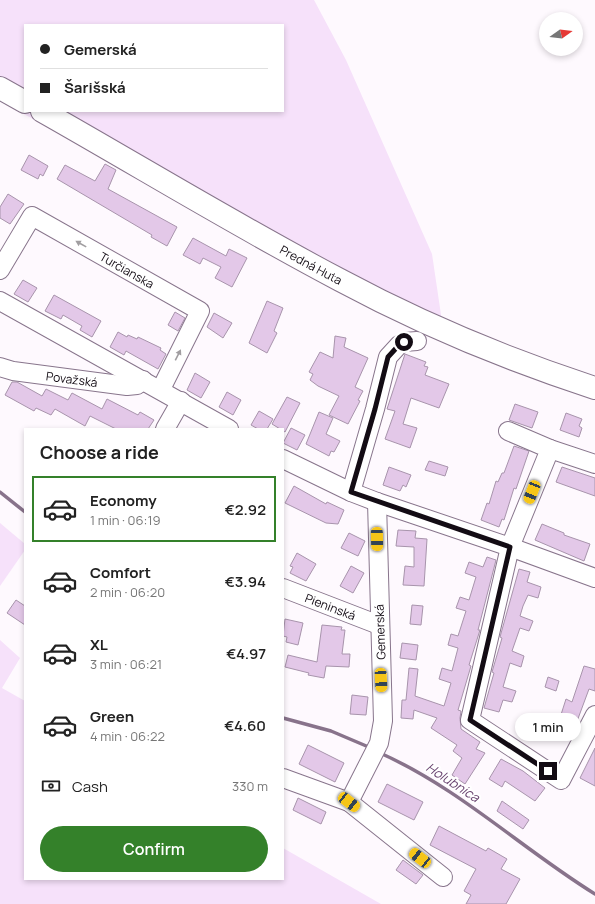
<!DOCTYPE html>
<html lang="en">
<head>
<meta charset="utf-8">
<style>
	:root { --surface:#fff; --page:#f2f2f2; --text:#222; --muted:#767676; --line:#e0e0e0; --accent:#34812a }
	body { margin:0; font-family:Manrope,sans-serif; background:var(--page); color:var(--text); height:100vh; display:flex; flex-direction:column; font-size:15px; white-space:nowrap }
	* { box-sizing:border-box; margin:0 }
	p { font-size:13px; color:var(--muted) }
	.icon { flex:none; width:22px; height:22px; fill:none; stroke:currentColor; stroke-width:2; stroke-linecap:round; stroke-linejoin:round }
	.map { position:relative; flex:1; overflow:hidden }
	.side { position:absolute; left:24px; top:428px; width:260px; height:452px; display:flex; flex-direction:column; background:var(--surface); border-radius:0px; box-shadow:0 2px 6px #0003 }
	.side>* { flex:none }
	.hud { position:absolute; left:24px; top:24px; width:260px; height:88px; border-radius:0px; box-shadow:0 2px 6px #0003; display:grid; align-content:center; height:88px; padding:0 16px; background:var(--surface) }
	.needle { width:26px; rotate:76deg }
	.fabs { position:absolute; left:539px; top:12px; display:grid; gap:8px }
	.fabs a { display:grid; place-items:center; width:44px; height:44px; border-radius:50%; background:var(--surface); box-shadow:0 2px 6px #0003; font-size:20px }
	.end { position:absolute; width:18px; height:18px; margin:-9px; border:5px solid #130c14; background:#fff; box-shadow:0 0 0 2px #fff }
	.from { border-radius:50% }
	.bubble { position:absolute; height:28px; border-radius:14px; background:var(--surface); box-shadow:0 2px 6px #0003; font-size:13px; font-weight:600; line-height:28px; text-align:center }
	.car { position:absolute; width:12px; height:24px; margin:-12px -6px; border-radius:5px; box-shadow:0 0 3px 1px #0007; background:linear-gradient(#f5c518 24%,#345 0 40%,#f5c518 0 76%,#345 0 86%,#f5c518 0) }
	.hud b { display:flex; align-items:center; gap:14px; height:38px; font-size:15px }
	.hud b+b { border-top:1px solid var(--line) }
	.hud i { width:10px; height:10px; background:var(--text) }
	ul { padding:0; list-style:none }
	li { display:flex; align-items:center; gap:12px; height:66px; margin:0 8px 6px; padding:0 8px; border:2px solid transparent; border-radius:0px }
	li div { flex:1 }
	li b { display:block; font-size:15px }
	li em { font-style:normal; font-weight:600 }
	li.current { border-color:var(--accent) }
	li>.icon { width:36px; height:36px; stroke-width:1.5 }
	h2 { padding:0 16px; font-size:18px; line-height:48px }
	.pay { display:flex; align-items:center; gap:10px; height:44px; padding:0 16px; font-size:15px }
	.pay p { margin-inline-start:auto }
	.button { display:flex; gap:8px; margin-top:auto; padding:8px 16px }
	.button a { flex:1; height:46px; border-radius:24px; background:var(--accent); color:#fff; font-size:16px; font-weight:600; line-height:46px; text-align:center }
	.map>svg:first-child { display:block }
	.green { fill:#f6e1fa; fill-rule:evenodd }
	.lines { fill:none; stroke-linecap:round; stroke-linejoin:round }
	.stream { stroke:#88738b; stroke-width:3.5 }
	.building { fill:#e3c8e8; stroke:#a894ac }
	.minor-casing { stroke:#88758c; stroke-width:20 }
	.major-casing { stroke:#88758c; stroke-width:24 }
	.minor { stroke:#fff; stroke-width:18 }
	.major { stroke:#fff; stroke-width:22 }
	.oneway { fill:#a19ea1 }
	.route { stroke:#130c14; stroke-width:5 }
	.labels { text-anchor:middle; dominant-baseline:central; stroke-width:4; stroke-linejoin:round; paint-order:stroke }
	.street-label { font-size:12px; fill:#130c14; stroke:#fff }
	.water-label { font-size:13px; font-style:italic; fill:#694470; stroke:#fff }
</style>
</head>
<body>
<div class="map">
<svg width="595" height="904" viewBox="0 0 595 904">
	<rect width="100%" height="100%" fill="#fef9fe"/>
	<g class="green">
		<path d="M0,0H314L346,60L432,254L444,335L397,317L0,101ZM25,25H283V111H25Z"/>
		<path d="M0,523L25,544V550L0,586Z"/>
		<path d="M0,640L20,658L2,688L25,701V879H283V848L381,904H0Z"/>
	</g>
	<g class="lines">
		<g class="stream">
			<path d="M0,492L25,512"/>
			<path d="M283,718L331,731L371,748"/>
			<path d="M380,753C459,788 522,849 595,894"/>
		</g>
	</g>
	<g class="building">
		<path d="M29,155L48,166L43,176L40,174L38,179L21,170Z"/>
		<path d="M105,164L116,170L108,189L177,227L167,246L151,237L152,235L57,179L65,165L95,181Z"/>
		<path d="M8,194L24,204L10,224L0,218V207Z"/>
		<path d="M193,238L226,256L229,249L247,258L232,287L215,278L221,267L203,258L200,264L183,255Z"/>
		<path d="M23,280L37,288L28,302L14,294Z"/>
		<path d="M54,295L101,321L92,337L80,330L82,326L63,315L61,319L45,311Z"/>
		<path d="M267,301L283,308L274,331L277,333L267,353L249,343Z"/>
		<path d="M175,312L185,318L178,331L168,325Z"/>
		<path d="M214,313L232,323L223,338L207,327Z"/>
		<path d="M118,332L127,337L128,335L137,339L138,337L161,348L160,350L166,354L158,369L126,351L124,355L110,347Z"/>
		<path d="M335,336L346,338L344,347L368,358L355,387L363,391L358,400L360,401L348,424L329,415L339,396L318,386L310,380L313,374L309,372L320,352L333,358Z"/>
		<path d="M405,354L426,362L424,366L428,367L425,375L449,384L439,408L411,398L403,424L417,428L410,448L385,439L395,411L387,409Z"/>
		<path d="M195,373L210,382L201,398L187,390Z"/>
		<path d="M12,382H17L42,396L46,389L68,400L72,393L102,409L107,399L138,415L140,412L154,420L148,429H116L90,416L85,426L55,409L51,415L36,408L34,411L5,395Z"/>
		<path d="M227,392L241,400L233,415L219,407Z"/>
		<path d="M287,397L300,403L285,432L272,424Z"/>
		<path d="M515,404L538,412L532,428L509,420Z"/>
		<path d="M259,411L273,419L267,429H258L251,425Z"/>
		<path d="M319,412L333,418L326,434L340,441L334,452L331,451L329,456L306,444Z"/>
		<path d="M566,413L582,419L579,426L582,428L579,437L560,430Z"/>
		<path d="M291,428L305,435L297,450L283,443Z"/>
		<path d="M514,446L529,451L516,489L514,488L504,520L502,519L499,527L481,520L487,503L489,504L496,481L498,482L502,473H504Z"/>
		<path d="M429,461L448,467L445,476L425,470Z"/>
		<path d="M389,467L411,475L406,487L403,485L400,491L383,485Z"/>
		<path d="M562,467L595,478V496L556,482Z"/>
		<path d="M294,486L326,504L327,502L344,510L338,524L326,523L285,503Z"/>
		<path d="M542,524L564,533V535L590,544L584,561L535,540Z"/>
		<path d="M398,530L416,531L415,538L427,539L424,586L403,585L405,566L414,567V547L396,546Z"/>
		<path d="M349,533L365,541L358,556L341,548Z"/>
		<path d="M297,553L316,564L306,581L290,573L293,567L290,566Z"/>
		<path d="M487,557L496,560L478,630H480L469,665L471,666L458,710L461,711L460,718L461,729L480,742L476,749L485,753L465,784L452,775L462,758L453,751L457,745L431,728L437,718L414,710L413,719L401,718L402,700H406L409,668L418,669L415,696L444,706L451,683L439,679L442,668L452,671L458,648L448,645L451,634L458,636L466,611L456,608L460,597L469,600L476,577L465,573L469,562L483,567Z"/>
		<path d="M351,566L364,573L353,593L340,586Z"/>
		<path d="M519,569L530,572L527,582L541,587L538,598L528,595L523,606L520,616L533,621L529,631L520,628L512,651L524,656L521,667L510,663L503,687L516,691L512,702L503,700L499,712L484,708L494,673L492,672L502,638L500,637Z"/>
		<path d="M16,600L25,606V625L7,613Z"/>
		<path d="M412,605L423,606L421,625L410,624Z"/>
		<path d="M285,619L303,623L298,645L286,642L287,637L283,636Z"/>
		<path d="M322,625L342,627L341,630H345L342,654H350L349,667L326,666L324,678L308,675L309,673L285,667L288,655L317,662Z"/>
		<path d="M402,643L418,645L416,660L400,658Z"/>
		<path d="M584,666L595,669V691L589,689L576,724L573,723L571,729L558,724L566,699L572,702Z"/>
		<path d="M548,677L559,681L556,691L545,687Z"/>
		<path d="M352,695L368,697L366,715L350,714Z"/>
		<path d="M308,745L344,763L335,782L299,764Z"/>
		<path d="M595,748V786L580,778Z"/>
		<path d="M501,759L523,771L545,788L535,801L505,781L502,787L489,779Z"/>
		<path d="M387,784L423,802L414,820L378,802Z"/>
		<path d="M298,798L326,812L321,824L293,810Z"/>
		<path d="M502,801L529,820L523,829L497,811Z"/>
		<path d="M439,826L486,851L488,848L507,859L501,869L520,879L506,904H466L471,895L464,891L476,869L430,845Z"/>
		<path d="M403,860L423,875L416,884L396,870Z"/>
	</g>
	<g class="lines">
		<g class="minor-casing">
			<g id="minor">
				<path id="s1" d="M0,270L32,216L200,311L161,389"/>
				<path d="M0,301L229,429"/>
				<path id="s2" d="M0,367L13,371L127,386L137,385L143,380"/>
				<path d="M165,429L181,401"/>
				<path d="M508,431L550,449L510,547L470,720L561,780L595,715"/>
				<path d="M550,449L595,464"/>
				<path d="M283,459L351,492L377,502L510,547L595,578"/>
				<path d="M351,492L375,409L388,357L399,345L404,342L417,341"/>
				<path id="s3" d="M283,588L379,625"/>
				<path d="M283,778L349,802L379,743L383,721L377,502"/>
				<path d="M349,802L443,877"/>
			</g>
		</g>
		<g class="major-casing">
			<g id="major">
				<path d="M0,88L25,102"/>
				<path id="s4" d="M42,111C141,167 239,227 340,280C420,323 509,360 595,388"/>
			</g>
		</g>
		<use href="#minor" class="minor"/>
		<use href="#major" class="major"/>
	</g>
	<defs><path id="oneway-solid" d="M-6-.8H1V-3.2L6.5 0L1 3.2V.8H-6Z"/></defs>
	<g class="oneway">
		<use href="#oneway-solid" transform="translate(81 244) rotate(-151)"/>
		<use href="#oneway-solid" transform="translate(178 355) rotate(-63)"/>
	</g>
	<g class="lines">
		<path class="route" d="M404,342L399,345L388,357L375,409L351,492L510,547L470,720L548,771"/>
	</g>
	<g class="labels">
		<g class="street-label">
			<text stroke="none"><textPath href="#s4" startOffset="310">Predná Huta</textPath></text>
			<text stroke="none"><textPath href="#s1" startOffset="172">Turčianska</textPath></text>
			<text stroke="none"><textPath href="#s2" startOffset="73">Považská</textPath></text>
			<text stroke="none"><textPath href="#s3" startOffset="51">Pieninská</textPath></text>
			<text transform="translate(380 632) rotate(-92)">Gemerská</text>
		</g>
		<g class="water-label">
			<text transform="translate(453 782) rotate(33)">Holubnica</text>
		</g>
	</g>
</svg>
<div class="fabs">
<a><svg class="needle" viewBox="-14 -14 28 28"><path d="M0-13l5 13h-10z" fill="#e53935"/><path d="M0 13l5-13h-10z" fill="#767676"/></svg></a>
</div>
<i class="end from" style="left:404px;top:342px"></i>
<i class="end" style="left:548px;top:771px"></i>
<div class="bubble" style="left:515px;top:713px;width:66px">1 min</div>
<i class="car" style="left:532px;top:492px;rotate:202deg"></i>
<i class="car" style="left:377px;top:539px;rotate:179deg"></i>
<i class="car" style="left:381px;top:680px;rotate:177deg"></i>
<i class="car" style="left:349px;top:802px;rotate:128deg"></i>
<i class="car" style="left:420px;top:858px;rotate:308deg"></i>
<div class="hud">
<b><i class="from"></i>Gemerská</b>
<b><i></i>Šarišská</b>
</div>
<section class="side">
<h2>Choose a ride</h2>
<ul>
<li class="current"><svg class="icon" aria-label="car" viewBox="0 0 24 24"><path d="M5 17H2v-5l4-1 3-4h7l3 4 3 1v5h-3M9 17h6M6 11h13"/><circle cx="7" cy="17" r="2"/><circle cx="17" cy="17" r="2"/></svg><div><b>Economy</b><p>1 min · 06:19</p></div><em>€2.92</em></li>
<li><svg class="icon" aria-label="car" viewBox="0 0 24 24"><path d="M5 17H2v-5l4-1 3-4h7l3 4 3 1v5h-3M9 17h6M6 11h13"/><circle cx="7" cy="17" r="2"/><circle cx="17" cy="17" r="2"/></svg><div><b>Comfort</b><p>2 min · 06:20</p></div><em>€3.94</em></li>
<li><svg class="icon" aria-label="car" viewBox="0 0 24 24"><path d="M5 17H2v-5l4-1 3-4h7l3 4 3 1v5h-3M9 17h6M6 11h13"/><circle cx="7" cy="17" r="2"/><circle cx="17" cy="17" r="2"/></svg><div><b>XL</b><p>3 min · 06:21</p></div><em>€4.97</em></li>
<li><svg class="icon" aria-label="car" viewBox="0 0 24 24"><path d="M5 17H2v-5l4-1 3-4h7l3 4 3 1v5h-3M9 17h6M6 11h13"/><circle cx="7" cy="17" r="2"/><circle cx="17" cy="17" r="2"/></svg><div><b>Green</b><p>4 min · 06:22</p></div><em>€4.60</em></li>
</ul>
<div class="pay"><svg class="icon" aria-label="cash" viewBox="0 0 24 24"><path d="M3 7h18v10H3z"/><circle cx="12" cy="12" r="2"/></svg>Cash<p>330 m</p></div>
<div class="button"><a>Confirm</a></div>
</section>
</div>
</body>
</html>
